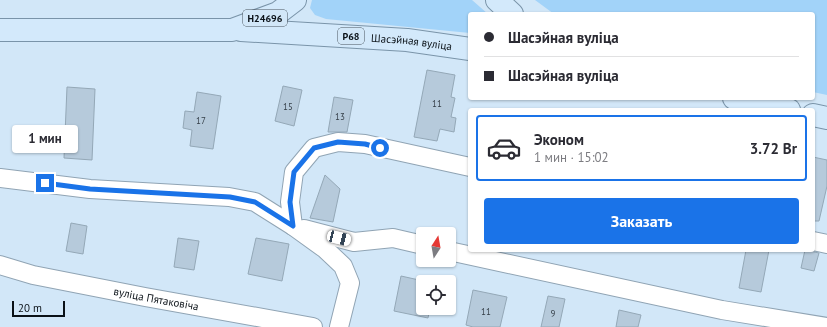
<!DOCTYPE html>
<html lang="ru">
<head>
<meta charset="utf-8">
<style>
	:root { --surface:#fff; --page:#f2f2f3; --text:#2b2b33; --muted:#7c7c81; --line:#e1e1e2; --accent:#1a73e8 }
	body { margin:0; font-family:"PT Sans",sans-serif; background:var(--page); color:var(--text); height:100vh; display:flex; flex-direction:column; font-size:15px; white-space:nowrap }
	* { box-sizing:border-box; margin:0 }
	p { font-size:13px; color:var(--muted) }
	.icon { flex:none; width:22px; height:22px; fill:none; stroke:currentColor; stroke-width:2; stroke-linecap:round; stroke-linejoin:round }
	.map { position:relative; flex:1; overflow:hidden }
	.drawer { position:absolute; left:468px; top:108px; width:347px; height:144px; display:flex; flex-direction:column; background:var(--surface); border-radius:4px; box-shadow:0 1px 3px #0004 }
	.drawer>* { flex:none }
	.guide { position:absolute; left:468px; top:12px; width:347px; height:88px; border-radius:4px; box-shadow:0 1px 3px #0004; display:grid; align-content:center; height:88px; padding:0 16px; background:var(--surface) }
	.needle { width:26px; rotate:11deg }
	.buttons { position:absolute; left:416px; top:227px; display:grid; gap:8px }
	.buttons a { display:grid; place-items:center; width:40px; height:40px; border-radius:4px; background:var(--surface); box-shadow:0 1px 3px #0004; font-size:20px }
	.scale { position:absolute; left:12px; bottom:10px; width:53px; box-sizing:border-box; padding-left:4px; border:2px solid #0a1117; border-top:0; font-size:11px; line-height:14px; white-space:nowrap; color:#0a1117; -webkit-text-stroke:3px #d2e7f8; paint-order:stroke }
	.end { position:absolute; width:18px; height:18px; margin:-9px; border:5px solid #1a73e8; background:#fff; box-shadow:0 0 0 2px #fff }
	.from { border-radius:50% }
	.bubble { position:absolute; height:28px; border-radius:4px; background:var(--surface); box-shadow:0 1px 3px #0004; font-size:13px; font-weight:800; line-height:28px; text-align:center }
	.car { position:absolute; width:12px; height:24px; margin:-12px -6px; border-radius:5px; box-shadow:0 0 3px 1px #0007; background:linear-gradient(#fff 24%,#345 0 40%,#fff 0 76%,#345 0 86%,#fff 0) }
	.guide b { display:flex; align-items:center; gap:14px; height:38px; font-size:15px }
	.guide b+b { border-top:1px solid var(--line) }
	.guide i { width:10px; height:10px; background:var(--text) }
	ul { padding:7px 0 0; list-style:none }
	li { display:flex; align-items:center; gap:12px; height:66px; margin:0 8px 6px; padding:0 8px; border:2px solid transparent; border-radius:4px }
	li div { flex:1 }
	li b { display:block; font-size:15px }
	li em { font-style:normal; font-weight:800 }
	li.selected { border-color:var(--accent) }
	li>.icon { width:36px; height:36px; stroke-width:1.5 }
	.primary-button { display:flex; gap:8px; margin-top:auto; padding:8px 16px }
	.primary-button a { flex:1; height:46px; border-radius:4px; background:var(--accent); color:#fff; font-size:16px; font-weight:800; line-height:46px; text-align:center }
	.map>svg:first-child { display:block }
	.green { fill:#a2d3f9 }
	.building { fill:#b6cadb; stroke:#94a8b7 }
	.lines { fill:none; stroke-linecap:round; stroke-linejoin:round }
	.minor-casing { stroke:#90a4b4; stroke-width:20 }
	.major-casing { stroke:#7a94a9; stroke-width:24 }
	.minor { stroke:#fff; stroke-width:18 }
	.major { stroke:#d3e9fb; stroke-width:22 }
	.route { stroke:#1a73e8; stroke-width:5 }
	.labels { text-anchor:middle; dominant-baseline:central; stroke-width:3.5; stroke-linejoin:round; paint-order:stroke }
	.number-label { font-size:9px; fill:#353f48 }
	.shield { fill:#d2e7f8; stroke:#46515a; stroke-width:1 }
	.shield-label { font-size:10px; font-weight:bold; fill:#0a1117 }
	.street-label { font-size:11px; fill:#0a1117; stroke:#d2e7f8 }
</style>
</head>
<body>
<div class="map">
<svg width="827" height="327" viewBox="0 0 827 327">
	<rect width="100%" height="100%" fill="#d2e7f8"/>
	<g class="green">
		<path d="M312,0H472L488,14H470V33L326,19L315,15L310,8Z"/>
		<path d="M535,0H827V95L813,92V14H554Z"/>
	</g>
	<g class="building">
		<path d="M427,70L455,75L451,97L455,98L451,117L456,118L454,132L440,129L437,141L414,137Z"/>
		<path d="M283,86L302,90L294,126L275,121Z"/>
		<path d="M67,87L95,89L92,160L64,158Z"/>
		<path d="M197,92L221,96L213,149L190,146L192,130L183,128L185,111L194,112Z"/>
		<path d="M334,97L353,100L347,132H328Z"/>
		<path d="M813,157L827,160V186L819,221H813Z"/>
		<path d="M325,175L340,189L333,222L310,218Z"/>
		<path d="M71,223L87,226L83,254L66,251Z"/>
		<path d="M178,238L199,241L194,270L174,267Z"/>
		<path d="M256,238L289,244L282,281L248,274Z"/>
		<path d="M746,250H769L761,292L739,288Z"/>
		<path d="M805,250L819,253L814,271L801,268Z"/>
		<path d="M401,276L428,282H423V308H430L428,318L394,311Z"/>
		<path d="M473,290L507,297L500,327H473L466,325Z"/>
		<path d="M548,296L565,299L559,327H541Z"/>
		<path d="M619,310L641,315L638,327H616Z"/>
	</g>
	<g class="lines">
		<g class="minor-casing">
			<g id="minor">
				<path d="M0,178L90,189L229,197L255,202L293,226L325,249L343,266L350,283L339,327"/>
				<path d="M293,226L290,202L294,172L314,148L338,142L365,144L470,167"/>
				<path d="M304,229L354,242L393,238L423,245"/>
				<path d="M813,241L827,244"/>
				<path d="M449,251L722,310L827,327"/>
				<path id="s1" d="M0,265L33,275L145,297L313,327"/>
			</g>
		</g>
		<g class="major-casing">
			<g id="major">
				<path d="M497,0L512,14"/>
				<path d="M0,30H232L278,13L295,0"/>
				<path id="s2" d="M241,30L407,40L470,49"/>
				<path d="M734,98L789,110"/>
				<path d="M813,115L827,118"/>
			</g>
		</g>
		<use href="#minor" class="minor"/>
		<use href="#major" class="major"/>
	</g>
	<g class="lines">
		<path class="route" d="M45,183L90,189L230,197L255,202L293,226L290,202L294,172L314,148L338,142L365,144L380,148"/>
	</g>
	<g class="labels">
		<g class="number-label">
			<text x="437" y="103">11</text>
			<text x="288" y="106">15</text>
			<text x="340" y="116">13</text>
			<text x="201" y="120">17</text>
			<text x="486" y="311">11</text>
			<text x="553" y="313">9</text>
		</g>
		<g class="shield">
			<rect x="243" y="10" width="44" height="16" rx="3"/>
			<rect x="338" y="28" width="26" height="16" rx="3"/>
		</g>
		<g class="shield-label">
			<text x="265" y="18">Н24696</text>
			<text x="351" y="36">Р68</text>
		</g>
		<g class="street-label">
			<text stroke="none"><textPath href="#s2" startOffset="171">Шасэйная вуліца</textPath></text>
			<text stroke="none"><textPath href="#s1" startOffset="160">вуліца Пятаковіча</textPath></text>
		</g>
	</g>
</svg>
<div class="buttons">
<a><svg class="needle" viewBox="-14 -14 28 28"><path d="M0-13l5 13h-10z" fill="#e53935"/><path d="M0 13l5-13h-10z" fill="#7c7c81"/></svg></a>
<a><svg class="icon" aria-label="locate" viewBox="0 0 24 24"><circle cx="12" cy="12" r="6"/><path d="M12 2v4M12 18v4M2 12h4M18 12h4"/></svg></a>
</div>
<div class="scale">20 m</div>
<i class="end from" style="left:380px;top:148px"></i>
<i class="end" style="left:45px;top:183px"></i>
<div class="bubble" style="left:12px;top:125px;width:66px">1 мин</div>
<i class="car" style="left:339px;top:238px;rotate:104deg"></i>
<div class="guide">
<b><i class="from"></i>Шасэйная вуліца</b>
<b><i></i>Шасэйная вуліца</b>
</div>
<section class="drawer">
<ul>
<li class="selected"><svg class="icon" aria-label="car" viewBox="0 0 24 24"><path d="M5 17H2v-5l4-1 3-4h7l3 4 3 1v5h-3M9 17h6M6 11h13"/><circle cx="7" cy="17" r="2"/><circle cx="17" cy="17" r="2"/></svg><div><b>Эконом</b><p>1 мин · 15:02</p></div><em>3.72 Br</em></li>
</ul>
<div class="primary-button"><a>Заказать</a></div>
</section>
</div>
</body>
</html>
